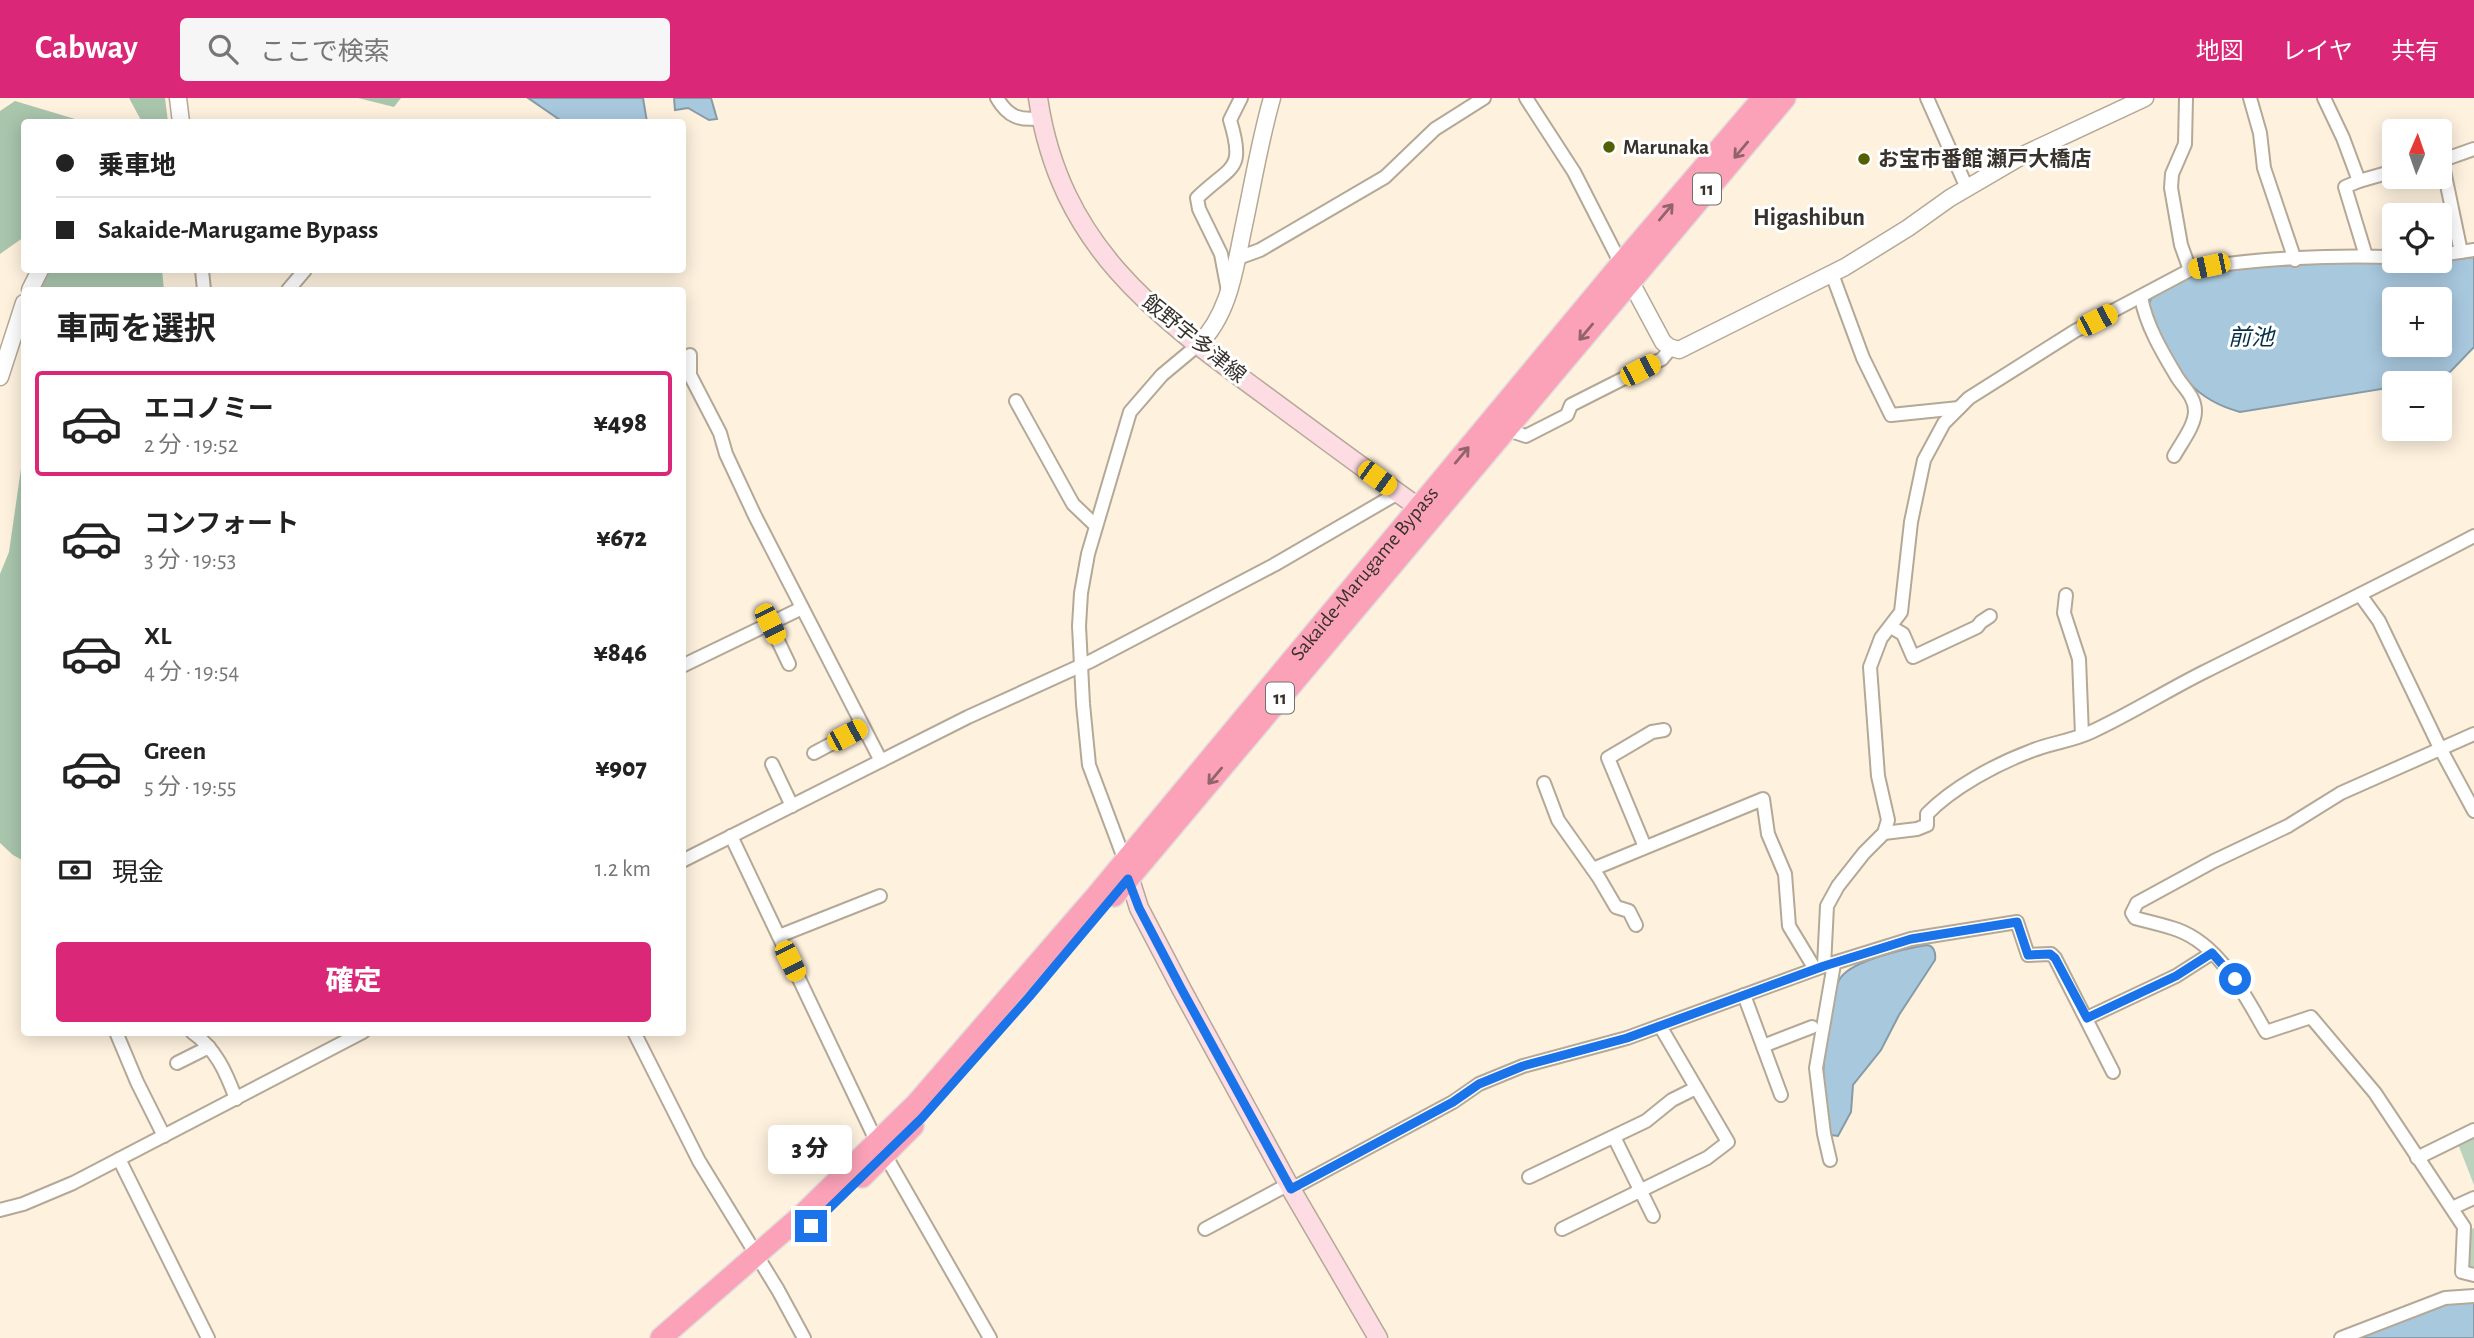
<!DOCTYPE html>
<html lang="ja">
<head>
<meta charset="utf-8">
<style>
	:root { --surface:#fff; --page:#f6f6f6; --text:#222; --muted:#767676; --line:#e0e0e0; --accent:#db2777 }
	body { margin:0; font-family:"Alegreya Sans","Noto Sans JP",sans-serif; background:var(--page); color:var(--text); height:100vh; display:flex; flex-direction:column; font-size:26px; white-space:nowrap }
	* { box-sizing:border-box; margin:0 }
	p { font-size:23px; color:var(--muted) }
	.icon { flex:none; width:38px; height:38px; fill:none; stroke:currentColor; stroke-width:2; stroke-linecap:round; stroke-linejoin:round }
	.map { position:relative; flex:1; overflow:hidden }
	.side { position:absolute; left:21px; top:189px; width:665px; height:749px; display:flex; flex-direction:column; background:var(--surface); border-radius:7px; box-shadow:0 4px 18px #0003 }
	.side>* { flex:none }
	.top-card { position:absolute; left:21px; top:21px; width:665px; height:154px; border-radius:7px; box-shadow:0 4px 18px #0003; display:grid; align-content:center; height:154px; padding:0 35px; background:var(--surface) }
	.needle { width:46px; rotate:2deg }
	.buttons { position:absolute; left:2382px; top:21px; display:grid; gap:14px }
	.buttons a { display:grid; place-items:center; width:70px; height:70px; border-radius:7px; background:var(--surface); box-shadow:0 4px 18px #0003; font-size:35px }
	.end { position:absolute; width:32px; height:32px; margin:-16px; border:9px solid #1a73e8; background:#fff; box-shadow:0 0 0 4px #fff }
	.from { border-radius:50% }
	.bubble { position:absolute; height:49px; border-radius:7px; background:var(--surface); box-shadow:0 4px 18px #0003; font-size:23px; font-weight:800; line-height:49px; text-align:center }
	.car { position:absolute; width:21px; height:42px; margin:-21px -10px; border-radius:9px; box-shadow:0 0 5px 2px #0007; background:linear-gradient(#f5c518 24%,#345 0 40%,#f5c518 0 76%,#345 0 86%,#f5c518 0) }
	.top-card b { display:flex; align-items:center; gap:24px; height:66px; font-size:26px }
	.top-card b+b { border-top:2px solid var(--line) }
	.top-card i { width:18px; height:18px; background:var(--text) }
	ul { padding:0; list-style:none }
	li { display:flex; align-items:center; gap:21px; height:105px; margin:0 14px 10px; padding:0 21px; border:4px solid transparent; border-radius:7px }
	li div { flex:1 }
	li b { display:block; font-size:26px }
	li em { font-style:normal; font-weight:800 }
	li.on { border-color:var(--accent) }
	li>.icon { width:63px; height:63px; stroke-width:1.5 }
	h2 { padding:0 35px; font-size:32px; line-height:84px }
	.pay { display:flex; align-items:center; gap:18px; height:77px; padding:0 35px; font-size:26px }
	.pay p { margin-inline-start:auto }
	.button { display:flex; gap:14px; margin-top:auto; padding:14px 35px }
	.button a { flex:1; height:80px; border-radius:7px; background:var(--accent); color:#fff; font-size:28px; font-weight:800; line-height:80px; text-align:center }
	header { display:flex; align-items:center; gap:42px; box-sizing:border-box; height:98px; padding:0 35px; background:var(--accent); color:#fff }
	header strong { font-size:33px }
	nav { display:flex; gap:38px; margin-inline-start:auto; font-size:24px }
	.search { width:490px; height:63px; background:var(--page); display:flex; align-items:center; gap:18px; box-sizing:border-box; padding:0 24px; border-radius:7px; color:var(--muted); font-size:26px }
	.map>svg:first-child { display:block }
	.green { fill:#bbd2bd }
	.forest { fill:#a9c5ac }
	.water { fill:#a8c8de; stroke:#869ba8; stroke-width:2; fill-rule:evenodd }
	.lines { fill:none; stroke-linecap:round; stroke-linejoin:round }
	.minor-casing { stroke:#b4a896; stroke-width:16 }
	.tertiary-casing { stroke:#b4a896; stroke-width:19 }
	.secondary-casing { stroke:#b4a896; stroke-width:21 }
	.trunk-casing { stroke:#dfdedd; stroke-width:24 }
	.minor { stroke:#fff; stroke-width:12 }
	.tertiary { stroke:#fff; stroke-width:16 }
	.secondary { stroke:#fedce4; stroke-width:18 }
	.trunk { stroke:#fca2b8; stroke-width:21 }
	.oneway { stroke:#90646a }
	.route { stroke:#1a73e8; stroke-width:9 }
	.poi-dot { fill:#535f00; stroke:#fff; stroke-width:2.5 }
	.labels { text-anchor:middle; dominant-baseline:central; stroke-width:6; stroke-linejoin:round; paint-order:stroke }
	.shield { fill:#fff; stroke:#73706b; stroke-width:2 }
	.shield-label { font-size:19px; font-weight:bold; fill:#37322b }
	.poi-label { font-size:21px; font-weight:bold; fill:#37322b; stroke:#fff; text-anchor:start }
	.street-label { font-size:21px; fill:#37322b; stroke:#fff }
	.water-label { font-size:23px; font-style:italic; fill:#063148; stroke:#fff }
	.quarter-label { font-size:24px; font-weight:bold; fill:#37322b; stroke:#fff }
</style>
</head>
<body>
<header>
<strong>Cabway</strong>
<div class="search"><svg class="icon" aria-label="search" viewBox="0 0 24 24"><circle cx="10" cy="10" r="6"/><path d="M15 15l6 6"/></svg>ここで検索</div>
<nav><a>地図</a><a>レイヤ</a><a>共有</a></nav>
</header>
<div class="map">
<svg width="2474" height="1240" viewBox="0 0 2474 1240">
	<rect width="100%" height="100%" fill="#fef1de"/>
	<g class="green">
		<path d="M2474,1036V1087L2458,1046Z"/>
		<path d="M2474,1130V1173L2467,1172L2470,1132Z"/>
	</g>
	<g class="forest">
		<path d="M129,0H165L168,24H142Z"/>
		<path d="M358,0H401L394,9Z"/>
		<path d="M15,3L85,24H24V139L0,156V13Z"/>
		<path d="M32,172H162L164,192H32Z"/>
		<path d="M24,350V763L13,757L0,745V476L9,454Z"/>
	</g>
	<g class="water">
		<path d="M528,0H643L647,24H563Z"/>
		<path d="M674,0H711L717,21L709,22L688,10L675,12Z"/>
		<path d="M2474,159V249L2451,273L2442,279L2417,285H2394V289L2240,314C2182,298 2175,263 2148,215L2147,209L2152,199L2187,178L2240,170L2331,165H2428ZM2394,201H2440V247H2394Z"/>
		<path d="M1926,847C1934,847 1936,855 1935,862L1899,917L1881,952L1853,987L1851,1014L1838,1038L1831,1037C1818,997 1823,955 1831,915C1833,901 1834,884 1845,875C1861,861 1904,851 1926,847Z"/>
		<path d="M2474,1204V1240H2356L2446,1206Z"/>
	</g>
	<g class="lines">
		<g class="minor-casing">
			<g id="minor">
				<path d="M997,0C1008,19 1020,23 1041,20"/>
				<path d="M1526,0L1574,74L1621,166"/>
				<path d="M1927,0L1967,90"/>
				<path d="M2250,0L2260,35L2264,70L2295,162"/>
				<path d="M2324,0L2343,40L2359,83L2394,73"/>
				<path d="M2440,63L2474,51"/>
				<path d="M2442,63L2461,154"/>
				<path d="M2359,83L2345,89L2366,158"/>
				<path d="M2440,157L2474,152"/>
				<path d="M1238,160L1260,152L1385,79L1435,31L1484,0"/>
				<path d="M202,172L204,192"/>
				<path d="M2190,172C2251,160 2332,157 2394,159"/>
				<path d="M1832,176L1863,260L1891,317L1959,310"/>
				<path d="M288,192L305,172"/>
				<path d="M1228,193L1221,156L1199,111L1197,100C1231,67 1246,74 1230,22L1241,0"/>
				<path d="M2141,199C2146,227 2162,254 2177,279C2184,290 2195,299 2195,313C2195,328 2181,345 2174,358"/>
				<path d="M690,257V277L720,335L726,356L755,418L881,663"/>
				<path d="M1016,303L1073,406L1096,428"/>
				<path d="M1505,331L1526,338L1567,317L1571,307L1662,261L1671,250"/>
				<path d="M2066,497L2064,515L2079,561L2082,637"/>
				<path d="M2361,498L2379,523L2440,650L2474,713"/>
				<path d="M770,526L789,566"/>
				<path d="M1891,529L1903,536L1913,559L1977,529L1981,524L1990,518"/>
				<path d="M682,568L802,510"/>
				<path d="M2474,636L2341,695L2288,728L2214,763L2137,805L2132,815L2135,820C2149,824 2164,827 2178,832C2221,848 2245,898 2266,934L2311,919L2375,995L2464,1129L2462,1174L2474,1177"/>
				<path d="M814,655L863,629"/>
				<path d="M772,666L792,708"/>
				<path d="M1544,685L1558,722L1599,780L1616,809L1629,813L1636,827"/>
				<path d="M1884,735L1917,731L1927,727V716C1952,690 1996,666 2031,653C2050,645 2072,643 2091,634C2130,616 2166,593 2204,574C2294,529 2385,485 2474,438"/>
				<path d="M731,738L872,1034L990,1240"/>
				<path d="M1645,749L1608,660L1652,634L1664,632"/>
				<path d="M682,763L968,619L1091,563L1274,467L1398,395"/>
				<path d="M1125,763L1089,667L1083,606L1079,528L1081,495L1088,456L1130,314L1162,277L1198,247"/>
				<path d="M1593,771L1763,701L1768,736L1785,776L1789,828L1815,871"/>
				<path d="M779,838L880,798"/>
				<path d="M1824,868L1827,808L1838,788L1864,755L1884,735L1888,722L1878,678L1870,569L1881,540L1901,514L1911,424L1924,362L1944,325L1969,300L2075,233L2190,172L2181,147L2171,90L2172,76L2185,46L2186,0"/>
				<path d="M1744,897L1781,997"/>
				<path d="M2087,920L2176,878L2212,855"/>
				<path d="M116,934L137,984L164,1038"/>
				<path d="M192,934C216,951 226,974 236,1001"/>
				<path d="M634,934L699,1063L778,1192L804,1240"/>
				<path d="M1763,948L1812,929"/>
				<path d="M177,965L209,949"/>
				<path d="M1614,1039L1653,1118"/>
				<path d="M2417,1060L2474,1032"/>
				<path d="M119,1061L208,1240"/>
				<path d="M1830,1062L1824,1036L1816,970L1834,866"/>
				<path d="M1529,1079L1646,1023L1672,1002L1696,990"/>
				<path d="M1291,1091L1453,1004L1479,986L1523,968L1627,940L1824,868L1911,841L2017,824L2028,857L2051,856L2055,860L2113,974"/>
				<path d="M2452,1110L2474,1100"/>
				<path d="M0,1112L23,1106L73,1085L363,934"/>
				<path d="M1205,1131L1289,1086"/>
				<path d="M1562,1131L1707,1060L1728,1044L1660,928"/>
				<path d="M2341,1240L2445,1200L2474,1198"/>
			</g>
		</g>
		<g class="tertiary-casing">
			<g id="tertiary">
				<path d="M178,0L181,24"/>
				<path d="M1626,175L1663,244L1669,249L1679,252L1845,169L1908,130L1950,100L2027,55L2145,0"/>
				<path d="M30,192L40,172"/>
				<path d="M1198,247C1230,216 1235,169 1244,127C1253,85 1260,42 1272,0"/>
				<path d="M0,279L24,205"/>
			</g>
		</g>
		<g class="secondary-casing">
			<g id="secondary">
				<path d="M1038,0C1060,148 1154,216 1266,298C1320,338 1374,378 1429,417"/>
				<path d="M1126,769L1139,810L1182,892L1291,1091L1378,1240"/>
			</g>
		</g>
		<g class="trunk-casing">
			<g id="trunk">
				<path d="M1114,798L1785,0"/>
				<path d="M862,1079L913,1028"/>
				<path id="s1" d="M661,1240L802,1117L916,1006L1096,798L1621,166L1763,0"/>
			</g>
		</g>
		<use href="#minor" class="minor"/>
		<use href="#tertiary" class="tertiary"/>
		<use href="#secondary" class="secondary"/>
		<use href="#trunk" class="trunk"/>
	</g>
	<defs><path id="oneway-shaft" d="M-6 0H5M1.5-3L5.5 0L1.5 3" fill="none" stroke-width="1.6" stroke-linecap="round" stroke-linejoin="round" transform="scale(1.75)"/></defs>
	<g class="oneway">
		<use href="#oneway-shaft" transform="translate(1741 52) rotate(130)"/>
		<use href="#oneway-shaft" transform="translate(1666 114) rotate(-50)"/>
		<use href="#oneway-shaft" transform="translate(1586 234) rotate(130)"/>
		<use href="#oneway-shaft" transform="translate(1462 357) rotate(-50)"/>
		<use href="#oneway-shaft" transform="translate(1215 678) rotate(130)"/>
	</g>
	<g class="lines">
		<path class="route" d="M811,1128L922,1020L1029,899L1128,781L1139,810L1182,892L1291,1091L1453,1004L1479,986L1523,968L1627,940L1824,868L1911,841L2017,824L2028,857L2050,856L2055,860L2087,920L2176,878L2212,855L2235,881"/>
	</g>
	<g class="poi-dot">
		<circle cx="1609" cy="49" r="7"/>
		<circle cx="1864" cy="61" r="7"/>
	</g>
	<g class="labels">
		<g class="shield">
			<rect x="1693" y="75.5" width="28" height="31" rx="5"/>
			<rect x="1266" y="584.5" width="28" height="31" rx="5"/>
		</g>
		<g class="shield-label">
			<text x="1707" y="91">11</text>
			<text x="1280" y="600">11</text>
		</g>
		<g class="poi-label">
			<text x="1623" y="49">Marunaka</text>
			<text x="1878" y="61">お宝市番館 瀬戸大橋店</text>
		</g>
		<g class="street-label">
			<text transform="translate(1194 241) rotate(39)">飯野宇多津線</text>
			<text stroke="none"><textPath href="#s1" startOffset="1041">Sakaide-Marugame Bypass</textPath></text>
		</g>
		<g class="water-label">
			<text x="2251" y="240">前池</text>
		</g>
		<g class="quarter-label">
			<text x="1809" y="120">Higashibun</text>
		</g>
	</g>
</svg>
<div class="buttons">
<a><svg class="needle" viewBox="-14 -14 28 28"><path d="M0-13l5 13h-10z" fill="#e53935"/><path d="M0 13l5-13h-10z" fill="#767676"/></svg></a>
<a><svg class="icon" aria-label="locate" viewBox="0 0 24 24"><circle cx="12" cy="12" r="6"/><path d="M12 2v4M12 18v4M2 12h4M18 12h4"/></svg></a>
<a>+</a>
<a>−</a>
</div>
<i class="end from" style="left:2235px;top:881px"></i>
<i class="end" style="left:811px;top:1128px"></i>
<div class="bubble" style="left:768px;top:1027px;width:84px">3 分</div>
<i class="car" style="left:2209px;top:168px;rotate:258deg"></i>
<i class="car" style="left:2097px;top:222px;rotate:63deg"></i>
<i class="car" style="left:1640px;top:272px;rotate:63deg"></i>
<i class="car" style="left:1377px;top:380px;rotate:126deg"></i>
<i class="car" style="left:770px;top:526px;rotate:154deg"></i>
<i class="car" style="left:847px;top:637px;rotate:62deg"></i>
<i class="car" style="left:790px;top:863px;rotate:154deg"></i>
<div class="top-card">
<b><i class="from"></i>乗車地</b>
<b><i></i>Sakaide-Marugame Bypass</b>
</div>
<section class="side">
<h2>車両を選択</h2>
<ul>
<li class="on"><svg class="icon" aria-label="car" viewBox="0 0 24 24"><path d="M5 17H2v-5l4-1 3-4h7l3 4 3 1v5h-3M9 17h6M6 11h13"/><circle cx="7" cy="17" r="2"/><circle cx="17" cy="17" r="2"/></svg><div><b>エコノミー</b><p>2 分 · 19:52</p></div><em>¥498</em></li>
<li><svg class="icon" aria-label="car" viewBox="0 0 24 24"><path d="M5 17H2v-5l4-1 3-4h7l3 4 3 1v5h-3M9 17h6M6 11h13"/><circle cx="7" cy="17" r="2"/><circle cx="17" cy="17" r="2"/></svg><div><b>コンフォート</b><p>3 分 · 19:53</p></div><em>¥672</em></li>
<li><svg class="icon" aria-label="car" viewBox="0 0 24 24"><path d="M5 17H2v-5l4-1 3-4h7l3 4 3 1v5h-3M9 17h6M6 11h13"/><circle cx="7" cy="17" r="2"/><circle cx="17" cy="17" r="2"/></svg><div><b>XL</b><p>4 分 · 19:54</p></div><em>¥846</em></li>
<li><svg class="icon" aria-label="car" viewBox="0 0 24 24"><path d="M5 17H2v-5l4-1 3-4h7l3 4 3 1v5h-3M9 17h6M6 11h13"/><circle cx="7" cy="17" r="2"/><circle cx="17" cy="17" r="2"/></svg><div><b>Green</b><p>5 分 · 19:55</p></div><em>¥907</em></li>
</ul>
<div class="pay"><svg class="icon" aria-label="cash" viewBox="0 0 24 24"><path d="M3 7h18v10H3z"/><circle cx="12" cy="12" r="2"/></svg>現金<p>1.2 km</p></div>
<div class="button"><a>確定</a></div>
</section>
</div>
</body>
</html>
